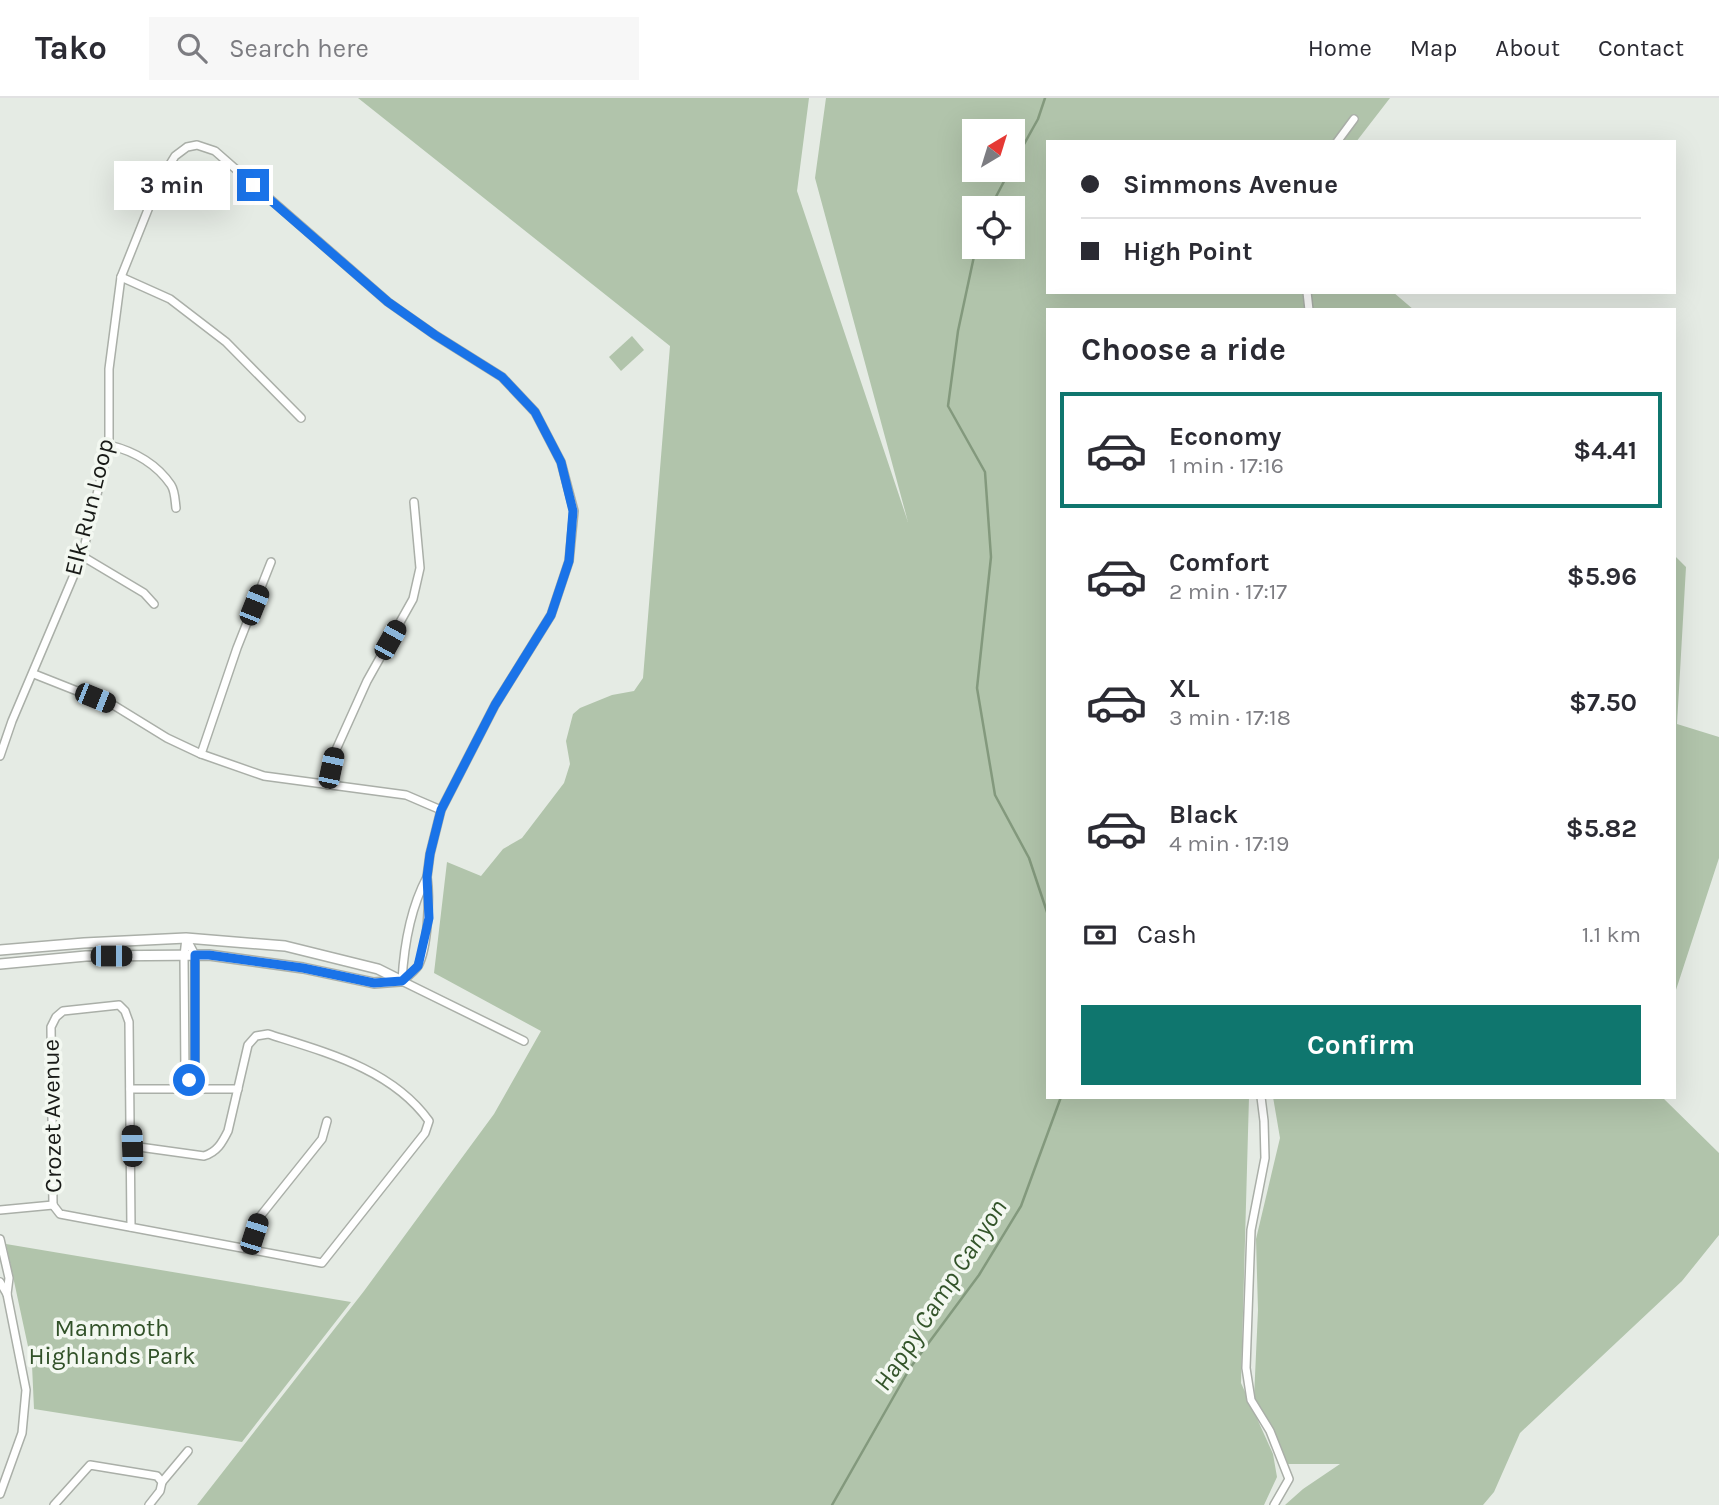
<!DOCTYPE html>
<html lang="en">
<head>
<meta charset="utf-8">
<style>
	:root { --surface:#fff; --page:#f7f7f7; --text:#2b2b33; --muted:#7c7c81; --line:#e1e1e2; --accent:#0f766e }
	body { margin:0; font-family:Karla,sans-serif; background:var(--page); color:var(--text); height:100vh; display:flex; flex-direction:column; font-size:26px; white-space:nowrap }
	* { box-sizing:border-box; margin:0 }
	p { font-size:23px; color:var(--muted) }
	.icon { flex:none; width:38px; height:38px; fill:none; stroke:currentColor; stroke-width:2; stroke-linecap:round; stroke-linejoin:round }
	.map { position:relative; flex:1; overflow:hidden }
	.sheet { position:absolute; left:1046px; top:210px; width:630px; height:791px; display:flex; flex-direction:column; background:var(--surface); border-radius:0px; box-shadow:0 7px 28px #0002 }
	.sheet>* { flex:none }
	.hud { position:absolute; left:1046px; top:42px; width:630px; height:154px; border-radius:0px; box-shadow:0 7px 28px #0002; display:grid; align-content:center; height:154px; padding:0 35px; background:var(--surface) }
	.needle { width:46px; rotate:38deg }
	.controls { position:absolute; left:962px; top:21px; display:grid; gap:14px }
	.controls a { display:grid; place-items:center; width:63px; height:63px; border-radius:0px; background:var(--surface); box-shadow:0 7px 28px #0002; font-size:35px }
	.end { position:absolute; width:32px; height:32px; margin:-16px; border:9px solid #1a73e8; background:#fff; box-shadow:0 0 0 4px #fff }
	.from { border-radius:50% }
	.bubble { position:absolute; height:49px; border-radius:0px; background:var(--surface); box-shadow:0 7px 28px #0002; font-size:23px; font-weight:700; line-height:49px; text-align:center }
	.car { position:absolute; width:21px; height:42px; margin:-21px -10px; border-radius:9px; box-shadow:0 0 5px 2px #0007; background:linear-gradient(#222 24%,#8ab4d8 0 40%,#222 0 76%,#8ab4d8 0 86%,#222 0) }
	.hud b { display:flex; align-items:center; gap:24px; height:66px; font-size:26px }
	.hud b+b { border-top:2px solid var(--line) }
	.hud i { width:18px; height:18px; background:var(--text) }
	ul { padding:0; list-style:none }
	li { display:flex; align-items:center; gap:21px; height:116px; margin:0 14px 10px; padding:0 21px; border:4px solid transparent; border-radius:0px }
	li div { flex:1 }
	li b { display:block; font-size:26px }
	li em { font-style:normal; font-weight:700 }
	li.active { border-color:var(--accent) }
	li>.icon { width:63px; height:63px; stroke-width:1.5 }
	h2 { padding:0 35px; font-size:32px; line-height:84px }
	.pay { display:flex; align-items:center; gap:18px; height:77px; padding:0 35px; font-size:26px }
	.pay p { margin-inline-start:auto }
	.action { display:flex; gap:14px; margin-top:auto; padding:14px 35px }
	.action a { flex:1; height:80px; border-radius:0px; background:var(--accent); color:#fff; font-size:28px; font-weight:700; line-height:80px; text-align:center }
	header { display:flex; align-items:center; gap:42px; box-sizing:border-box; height:98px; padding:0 35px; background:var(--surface); border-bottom:2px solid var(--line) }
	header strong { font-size:33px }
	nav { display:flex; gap:38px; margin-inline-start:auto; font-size:24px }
	.search { width:490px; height:63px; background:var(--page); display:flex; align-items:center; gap:18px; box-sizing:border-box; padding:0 24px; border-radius:0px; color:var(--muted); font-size:26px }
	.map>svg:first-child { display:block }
	.green { fill:#b1c4ab; fill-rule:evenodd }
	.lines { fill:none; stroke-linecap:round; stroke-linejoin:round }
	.stream { stroke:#83997d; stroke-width:2.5 }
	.minor-casing { stroke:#aaafa8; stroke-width:10 }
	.tertiary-casing { stroke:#aaafa8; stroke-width:12 }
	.minor { stroke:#fff; stroke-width:7 }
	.tertiary { stroke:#fff; stroke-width:9 }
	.route { stroke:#1a73e8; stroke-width:9 }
	.labels { text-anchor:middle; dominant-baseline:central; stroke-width:7; stroke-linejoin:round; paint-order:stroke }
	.street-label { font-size:24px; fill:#181a17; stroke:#f3f8f1 }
	.park-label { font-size:24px; fill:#315128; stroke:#f3f8f1 }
	.water-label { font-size:26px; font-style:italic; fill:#33542a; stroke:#f3f8f1 }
</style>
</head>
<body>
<header>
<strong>Tako</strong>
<div class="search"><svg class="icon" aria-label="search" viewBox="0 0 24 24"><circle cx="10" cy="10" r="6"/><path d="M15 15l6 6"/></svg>Search here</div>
<nav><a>Home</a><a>Map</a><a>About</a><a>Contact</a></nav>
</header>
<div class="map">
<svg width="1719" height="1407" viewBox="0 0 1719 1407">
	<rect width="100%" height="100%" fill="#e5ebe4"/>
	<g class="green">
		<path d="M358,0H809L797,93L908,424L815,80L826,0H1390L1356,44H1048V194H1393L1414,212H1048V999H1249L1241,1285L1273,1356L1277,1379L1264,1407H197L364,1193L494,1016L541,933L434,875L447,764L481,778L503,751L522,740L564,685L570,666L566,643L573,616L580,610L612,597L634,593L643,580L670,248ZM975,33H1013V72H975ZM975,110H1013V149H975Z"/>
		<path d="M632,238L644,252L621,273L609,259Z"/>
		<path d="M1675,458L1686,469L1677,626L1719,639V760L1675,895Z"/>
		<path d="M1273,999H1662L1719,1055V1137L1682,1183L1520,1335L1494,1394L1483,1407H1285L1303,1391L1340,1366H1287L1254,1300L1258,1212L1256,1141L1280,1040Z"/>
		<path d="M6,1146L351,1204L242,1344L34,1311L32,1267Z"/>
	</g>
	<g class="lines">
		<g class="stream">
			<path d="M1013,66L1038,21L1045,0"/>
			<path d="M990,110L1010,72"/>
			<path d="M976,149L958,233L948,308L985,374L991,459L977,590L995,697L1029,760L1048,817"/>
			<path d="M832,1407L910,1270L979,1177L1021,1108L1061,999"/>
		</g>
		<g class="minor-casing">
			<g id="minor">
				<path d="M1337,44L1354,21"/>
				<path d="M121,179L170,201L226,244L301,320"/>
				<path d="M1307,194L1309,212"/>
				<path d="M109,347C133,353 156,365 171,387C175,393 175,402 176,410"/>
				<path d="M82,458L144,495L154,506"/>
				<path d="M34,576L115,608L167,640L201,656L264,678L406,697L441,712"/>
				<path d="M201,656L237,550L271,464"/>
				<path d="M0,658L12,623L82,458L109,347V271L121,179L159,84L175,58L187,49L197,47L215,53L388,204L435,237L502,279L535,314L561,364L574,413L569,463L551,517L495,607L441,712L430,756L427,779"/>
				<path d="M328,687L335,654L367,583L413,501L420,470L414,404"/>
				<path d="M427,779C430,799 428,850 418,868C415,873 407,879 402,883C404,847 410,811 427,779Z"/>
				<path d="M402,883L524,943"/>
				<path d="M189,982L195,975V857L186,840L184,858L185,977L189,982V991"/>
				<path d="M130,991H238"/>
				<path d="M1261,999L1264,1023L1265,1060L1251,1132L1246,1270L1251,1302L1270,1333L1289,1381L1274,1407"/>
				<path d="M53,1107L60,1116L322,1165L425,1035L429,1023C392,971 325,954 268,936L256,938L248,947L228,1033C222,1045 217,1054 204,1058L132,1048"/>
				<path d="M53,1107L51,929L56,919L63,913L119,907L125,913L129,924L131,1129"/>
				<path d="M0,1112L53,1107"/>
				<path d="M0,1141L9,1180L7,1196"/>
				<path d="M249,1151L258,1121L322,1041L327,1023"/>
				<path d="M0,1184L7,1196L26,1292L22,1335L0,1396"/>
				<path d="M162,1384L188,1353"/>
				<path d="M54,1407L90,1367L157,1378L162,1384L160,1393L149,1407"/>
			</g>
		</g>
		<g class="tertiary-casing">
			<g id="tertiary">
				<path d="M0,852L84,845L186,840L285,848L378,871L402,883"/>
				<path d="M0,866L86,858L209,857L303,870L374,885L400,883"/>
			</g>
		</g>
		<use href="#minor" class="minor"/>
		<use href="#tertiary" class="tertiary"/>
	</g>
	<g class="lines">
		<path class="route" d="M189,982L195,975V857H209L303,870L374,885L402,883L418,868L429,820L427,779L430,756L441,712L495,607L551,517L569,463L573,413L561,364L535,314L502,279L435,237L388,204L253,87"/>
	</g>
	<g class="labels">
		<g class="street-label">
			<text transform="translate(89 409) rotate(-76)">Elk Run Loop</text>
			<text transform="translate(52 1018) rotate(-91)">Crozet Avenue</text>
		</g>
		<g class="park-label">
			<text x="112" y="1230">Mammoth<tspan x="112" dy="28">Highlands Park</tspan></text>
		</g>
		<g class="water-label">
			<text transform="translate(940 1197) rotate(-57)">Happy Camp Canyon</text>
		</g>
	</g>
</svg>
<div class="controls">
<a><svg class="needle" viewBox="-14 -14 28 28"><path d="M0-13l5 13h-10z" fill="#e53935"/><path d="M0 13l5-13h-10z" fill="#7c7c81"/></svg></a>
<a><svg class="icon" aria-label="locate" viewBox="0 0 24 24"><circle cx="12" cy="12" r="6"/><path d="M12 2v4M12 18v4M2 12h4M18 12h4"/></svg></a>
</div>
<i class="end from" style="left:189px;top:982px"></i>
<i class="end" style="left:253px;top:87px"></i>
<div class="bubble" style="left:114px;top:63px;width:116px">3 min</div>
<i class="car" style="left:254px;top:507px;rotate:22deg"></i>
<i class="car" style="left:390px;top:542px;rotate:29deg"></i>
<i class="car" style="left:95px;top:600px;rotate:112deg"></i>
<i class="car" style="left:331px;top:670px;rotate:12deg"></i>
<i class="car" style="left:111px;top:858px;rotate:90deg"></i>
<i class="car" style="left:132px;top:1048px;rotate:358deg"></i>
<i class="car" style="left:254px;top:1136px;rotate:18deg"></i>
<div class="hud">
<b><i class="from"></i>Simmons Avenue</b>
<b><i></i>High Point</b>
</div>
<section class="sheet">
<h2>Choose a ride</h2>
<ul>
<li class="active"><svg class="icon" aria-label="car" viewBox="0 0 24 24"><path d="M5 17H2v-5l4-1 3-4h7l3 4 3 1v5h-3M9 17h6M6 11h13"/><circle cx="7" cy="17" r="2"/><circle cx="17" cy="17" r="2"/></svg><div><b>Economy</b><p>1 min · 17:16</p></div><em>$4.41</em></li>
<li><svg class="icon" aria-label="car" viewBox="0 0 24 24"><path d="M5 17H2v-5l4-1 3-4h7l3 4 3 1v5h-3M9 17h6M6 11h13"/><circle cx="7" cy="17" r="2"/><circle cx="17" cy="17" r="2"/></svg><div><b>Comfort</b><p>2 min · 17:17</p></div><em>$5.96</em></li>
<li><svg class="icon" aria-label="car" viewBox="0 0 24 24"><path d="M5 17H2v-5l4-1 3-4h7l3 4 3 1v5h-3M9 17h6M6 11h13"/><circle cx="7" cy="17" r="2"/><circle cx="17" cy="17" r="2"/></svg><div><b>XL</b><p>3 min · 17:18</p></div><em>$7.50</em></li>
<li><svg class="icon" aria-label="car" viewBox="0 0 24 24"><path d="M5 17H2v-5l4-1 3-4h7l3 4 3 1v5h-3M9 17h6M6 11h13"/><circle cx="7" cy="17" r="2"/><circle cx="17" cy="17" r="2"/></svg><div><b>Black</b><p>4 min · 17:19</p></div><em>$5.82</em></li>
</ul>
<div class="pay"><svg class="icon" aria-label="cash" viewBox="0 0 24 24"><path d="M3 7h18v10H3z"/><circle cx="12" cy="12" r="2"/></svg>Cash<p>1.1 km</p></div>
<div class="action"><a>Confirm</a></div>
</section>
</div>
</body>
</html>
